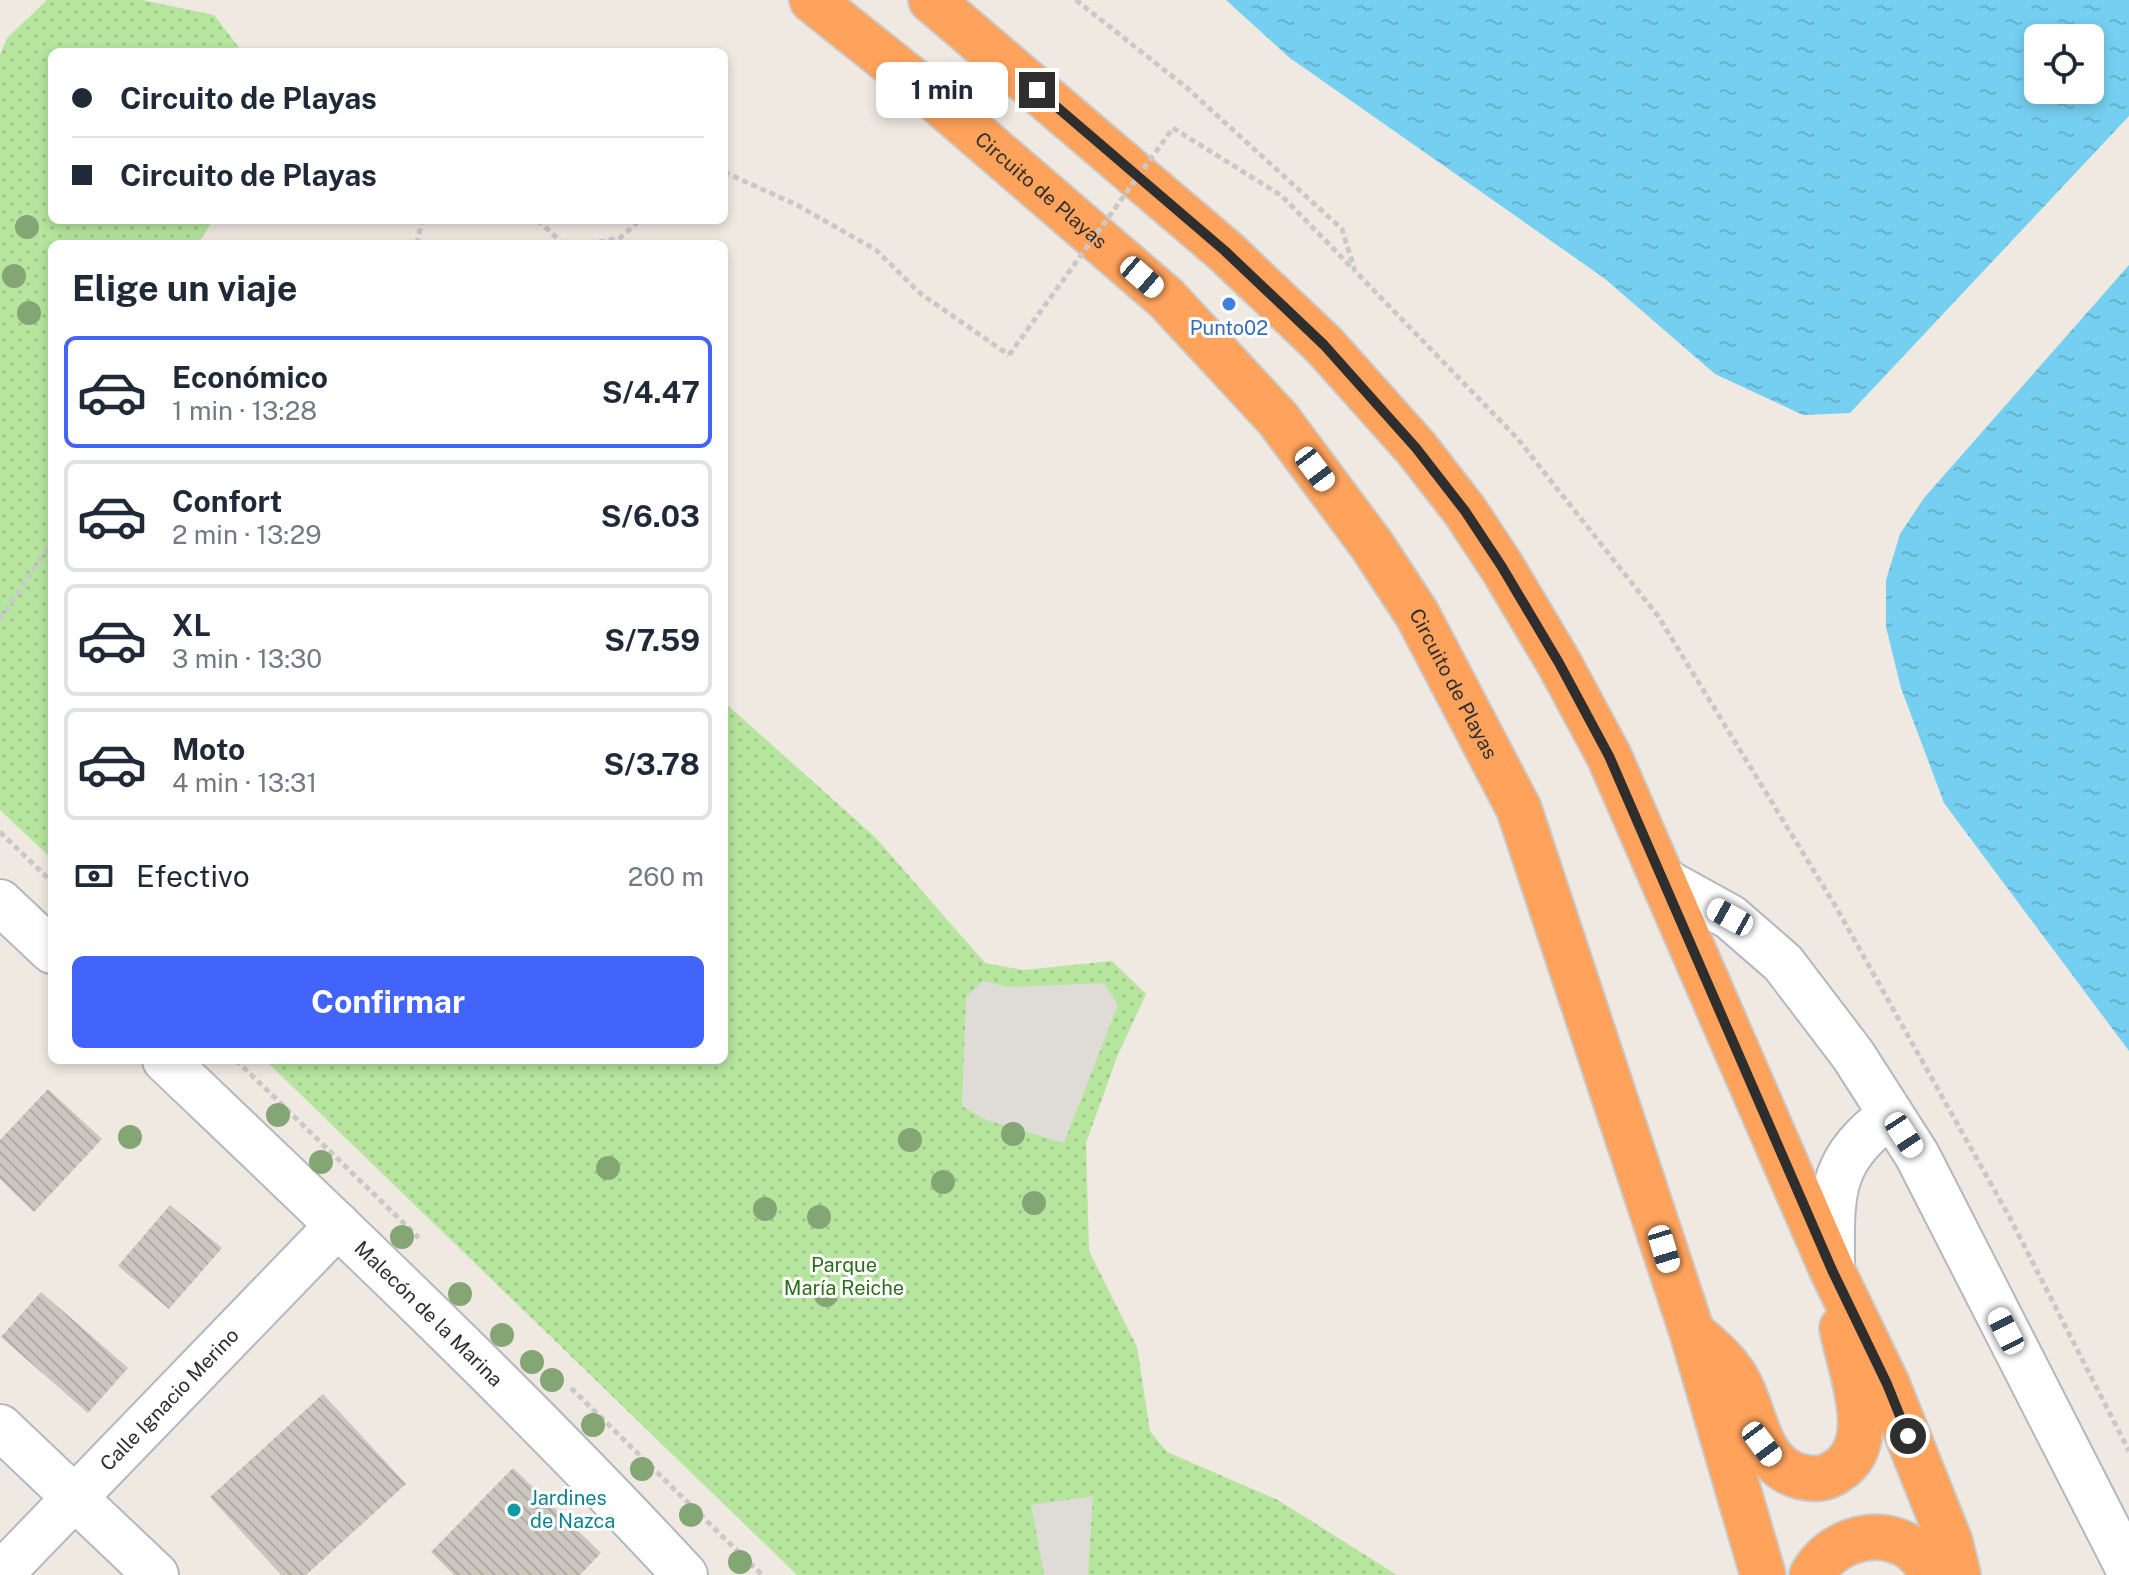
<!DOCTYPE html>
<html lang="es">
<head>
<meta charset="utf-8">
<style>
	:root { --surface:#fff; --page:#f6f6f7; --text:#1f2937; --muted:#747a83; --line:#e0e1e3; --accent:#4264fb }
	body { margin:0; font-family:"Public Sans",sans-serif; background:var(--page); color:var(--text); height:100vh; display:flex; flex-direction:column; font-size:30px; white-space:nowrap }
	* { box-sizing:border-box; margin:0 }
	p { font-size:26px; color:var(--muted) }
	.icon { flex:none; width:44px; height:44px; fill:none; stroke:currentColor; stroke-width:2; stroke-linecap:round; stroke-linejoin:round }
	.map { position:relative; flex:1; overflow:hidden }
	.details { position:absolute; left:48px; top:240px; width:680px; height:824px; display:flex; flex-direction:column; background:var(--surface); border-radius:12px; box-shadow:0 4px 12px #0003 }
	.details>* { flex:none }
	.top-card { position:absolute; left:48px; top:48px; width:680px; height:176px; border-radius:12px; box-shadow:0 4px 12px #0003; display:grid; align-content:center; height:176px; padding:0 24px; background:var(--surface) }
	.fabs { position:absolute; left:2024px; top:24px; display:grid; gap:16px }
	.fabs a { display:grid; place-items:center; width:80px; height:80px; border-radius:12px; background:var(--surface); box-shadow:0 4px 12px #0003; font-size:40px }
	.end { position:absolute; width:36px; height:36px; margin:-18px; border:10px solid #2e2e2e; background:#fff; box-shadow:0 0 0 4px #fff }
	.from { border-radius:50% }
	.bubble { position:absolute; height:56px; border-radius:12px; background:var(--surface); box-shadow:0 4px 12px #0003; font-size:26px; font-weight:700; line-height:56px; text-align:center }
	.car { position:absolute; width:24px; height:48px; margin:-24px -12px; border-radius:10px; box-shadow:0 0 6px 2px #0007; background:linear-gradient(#fff 24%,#345 0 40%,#fff 0 76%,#345 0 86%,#fff 0) }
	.top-card b { display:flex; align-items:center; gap:28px; height:76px; font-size:30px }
	.top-card b+b { border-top:2px solid var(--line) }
	.top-card i { width:20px; height:20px; background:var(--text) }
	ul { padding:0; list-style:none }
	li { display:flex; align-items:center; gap:24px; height:112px; margin:0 16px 12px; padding:0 8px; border:4px solid var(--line); border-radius:12px }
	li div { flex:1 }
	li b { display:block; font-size:30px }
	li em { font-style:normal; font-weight:700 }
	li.current { border-color:var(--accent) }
	li>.icon { width:72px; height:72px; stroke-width:1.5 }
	h2 { padding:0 24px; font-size:36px; line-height:96px }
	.pay { display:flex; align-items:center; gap:20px; height:88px; padding:0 24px; font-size:30px }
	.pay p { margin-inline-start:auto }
	.primary-button { display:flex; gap:16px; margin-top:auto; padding:16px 24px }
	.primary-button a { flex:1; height:92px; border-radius:12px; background:var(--accent); color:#fff; font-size:32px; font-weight:700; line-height:92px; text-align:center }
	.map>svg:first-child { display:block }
	.park { fill:url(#park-dots) }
	.plaza { fill:#dfdcd8 }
	.water { fill:url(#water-ripples); fill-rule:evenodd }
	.building { fill:url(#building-back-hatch) }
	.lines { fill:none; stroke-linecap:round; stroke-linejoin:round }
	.street-casing { stroke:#b4b7c1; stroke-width:48 }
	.secondary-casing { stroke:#b4b7c1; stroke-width:48 }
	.highway-casing { stroke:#c9c9c9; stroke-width:48 }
	.path { stroke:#c9c9c9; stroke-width:5; stroke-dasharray:6 4; stroke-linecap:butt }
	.street { stroke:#fff; stroke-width:44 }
	.secondary { stroke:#fff; stroke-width:44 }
	.highway { stroke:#ffa35c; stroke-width:44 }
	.path-bridge { stroke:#c9c9c9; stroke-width:5; stroke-dasharray:6 4; stroke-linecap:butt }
	.tree { fill:#84a574 }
	.route { stroke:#2e2e2e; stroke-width:10 }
	.shop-dot { fill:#3f7fe0; stroke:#fff; stroke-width:3 }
	.culture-dot { fill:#0f9aa8; stroke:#fff; stroke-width:3 }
	.labels { text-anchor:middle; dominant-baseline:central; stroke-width:6; stroke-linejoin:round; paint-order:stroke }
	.street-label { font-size:20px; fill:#2e2e2e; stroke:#fff }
	.shop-label { font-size:20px; fill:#366cbe; stroke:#fff }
	.park-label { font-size:20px; fill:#2c6e1b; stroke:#fff }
	.culture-label { font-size:20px; fill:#0d838f; stroke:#fff; text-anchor:start }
</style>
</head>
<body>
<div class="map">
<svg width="2129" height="1575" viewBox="0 0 2129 1575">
	<defs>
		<pattern id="park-dots" width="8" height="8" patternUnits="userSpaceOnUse" patternTransform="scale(2)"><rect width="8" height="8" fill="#b6e59e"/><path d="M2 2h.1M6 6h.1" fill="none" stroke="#9dc588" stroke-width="1.8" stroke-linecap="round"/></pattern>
		<pattern id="water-ripples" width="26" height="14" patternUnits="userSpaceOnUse" patternTransform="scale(2)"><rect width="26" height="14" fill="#75cff0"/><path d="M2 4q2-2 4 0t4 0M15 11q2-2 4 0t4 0" fill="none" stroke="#66b2ce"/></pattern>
		<pattern id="building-back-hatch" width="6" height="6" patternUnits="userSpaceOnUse" patternTransform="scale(2)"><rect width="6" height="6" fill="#cbc7bf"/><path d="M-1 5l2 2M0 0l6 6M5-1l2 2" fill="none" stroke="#afaba4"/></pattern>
	</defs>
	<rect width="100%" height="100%" fill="#efe9e1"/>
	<g class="park">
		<path d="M47,0H142L214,15L240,49L239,52H52V220H213L198,244H52V859L0,810V55L7,38Z"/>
		<path d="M724,702L875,837L985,963L1023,970L1112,961L1146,994L1117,1057L1086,1143L1089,1251L1137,1347L1150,1431L1167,1452L1278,1500L1397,1575H797L265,1060H724Z"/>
	</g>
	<g class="plaza">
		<path d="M983,981L1007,987L1104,983L1118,1005L1064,1143L986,1120L962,1106L966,997Z"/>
		<path d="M1093,1496L1088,1575H1044L1031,1505Z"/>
	</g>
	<g class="water">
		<path d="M1226,0H2129V116L1850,413L1803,415L1715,374L1604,278L1290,58ZM2038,38H2090V90H2038Z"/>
		<path d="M2129,265V1051L1944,803L1901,688L1886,627V580L1900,534L1924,498Z"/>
	</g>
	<g class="building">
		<path d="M48,1089L102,1139L34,1212L0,1179V1140Z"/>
		<path d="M170,1205L222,1248L169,1309L118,1266Z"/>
		<path d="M41,1292L128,1368L88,1413L1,1337Z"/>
		<path d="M323,1394L406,1484L306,1575H281L210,1497Z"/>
		<path d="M513,1468L601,1553L580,1575H454L431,1552Z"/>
	</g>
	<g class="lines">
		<g class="street-casing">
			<g id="street">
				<path d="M1663,880L1730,917L1783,963L1853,1055L1917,1155L2129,1570"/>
				<path d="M1832,1270C1832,1199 1826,1160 1891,1115"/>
				<path d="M0,1427L156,1575"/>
				<path id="s1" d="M0,1575L338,1225"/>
			</g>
		</g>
		<g class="secondary-casing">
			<g id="secondary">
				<path d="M0,902L52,951"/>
				<path id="s2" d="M165,1060C342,1229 519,1396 685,1575"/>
			</g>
		</g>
		<g class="highway-casing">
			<g id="highway">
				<path id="s3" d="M812,0L926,91L1166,298L1278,419L1371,544L1417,614L1519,809L1692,1332L1763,1575"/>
				<path d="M931,0L1225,251L1324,345L1416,448L1465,511L1502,567L1559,663L1609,756L1832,1270L1887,1384L1950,1542L1958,1575"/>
				<path d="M1700,1339C1716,1353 1730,1365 1740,1385C1757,1419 1759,1467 1802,1477C1816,1480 1826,1479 1837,1471C1882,1444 1850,1370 1842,1328"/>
				<path d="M1812,1575C1829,1544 1870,1527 1904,1544C1918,1550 1926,1564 1935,1575"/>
			</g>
		</g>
		<g class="path">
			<path d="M1076,0L1187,88L1342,229L1355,271L1517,438L1658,616L1836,907L2010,1218L2129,1451"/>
			<path d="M1173,128L1282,196L1353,269"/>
			<path d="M724,172L797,205L876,250L921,294L1009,355"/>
			<path d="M538,220L563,244"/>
			<path d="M417,244L422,220"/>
			<path d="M589,244L620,238L640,220"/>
			<path d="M0,620L52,542"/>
			<path d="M0,832L52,882"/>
			<path d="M236,1060L419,1238"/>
			<path d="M571,1388L762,1575"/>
		</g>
		<use href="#street" class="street"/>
		<use href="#secondary" class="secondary"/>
		<use href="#highway" class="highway"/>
		<path class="path-bridge" d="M1009,355L1173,128"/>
	</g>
	<g class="tree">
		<circle cx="27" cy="227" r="12"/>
		<circle cx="14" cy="276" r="12"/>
		<circle cx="29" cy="313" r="12"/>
		<circle cx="278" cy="1115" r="12"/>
		<circle cx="1013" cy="1134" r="12"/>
		<circle cx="130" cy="1137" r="12"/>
		<circle cx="910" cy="1140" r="12"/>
		<circle cx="321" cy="1162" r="12"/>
		<circle cx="608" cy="1168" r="12"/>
		<circle cx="943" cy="1182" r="12"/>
		<circle cx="1034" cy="1203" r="12"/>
		<circle cx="765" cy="1209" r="12"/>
		<circle cx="819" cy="1217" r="12"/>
		<circle cx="402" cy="1237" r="12"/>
		<circle cx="460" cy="1294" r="12"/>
		<circle cx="826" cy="1295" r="12"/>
		<circle cx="502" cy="1335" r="12"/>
		<circle cx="532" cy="1362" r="12"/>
		<circle cx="552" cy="1380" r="12"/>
		<circle cx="593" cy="1425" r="12"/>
		<circle cx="642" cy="1469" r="12"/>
		<circle cx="691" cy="1515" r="12"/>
		<circle cx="740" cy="1562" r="12"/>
	</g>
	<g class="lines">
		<path class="route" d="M1037,90L1225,251L1324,345L1416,448L1465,511L1502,567L1559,663L1609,756L1832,1270L1887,1384L1908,1436"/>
	</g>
	<circle class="shop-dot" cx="1229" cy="304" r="8"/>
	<circle class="culture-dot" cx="514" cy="1510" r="8"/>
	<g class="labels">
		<g class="street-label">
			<text stroke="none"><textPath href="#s3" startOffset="298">Circuito de Playas</textPath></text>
			<text stroke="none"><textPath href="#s3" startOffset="946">Circuito de Playas</textPath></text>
			<text stroke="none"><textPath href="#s2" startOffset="366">Malecón de la Marina</textPath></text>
			<text stroke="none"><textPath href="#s1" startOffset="244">Calle Ignacio Merino</textPath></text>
		</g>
		<g class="shop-label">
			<text x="1229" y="328">Punto02</text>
		</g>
		<g class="park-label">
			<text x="844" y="1265">Parque<tspan x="844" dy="23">María Reiche</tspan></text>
		</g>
		<g class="culture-label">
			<text x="530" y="1498">Jardines<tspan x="530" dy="23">de Nazca</tspan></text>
		</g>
	</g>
</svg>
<div class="fabs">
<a><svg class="icon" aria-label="locate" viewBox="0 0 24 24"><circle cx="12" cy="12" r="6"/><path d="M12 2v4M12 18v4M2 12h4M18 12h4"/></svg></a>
</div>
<i class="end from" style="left:1908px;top:1436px"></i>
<i class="end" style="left:1037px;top:90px"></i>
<div class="bubble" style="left:876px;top:62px;width:132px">1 min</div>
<i class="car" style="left:1142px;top:277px;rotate:131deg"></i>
<i class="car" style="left:1315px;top:469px;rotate:143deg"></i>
<i class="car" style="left:1730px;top:917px;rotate:299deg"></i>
<i class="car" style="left:1904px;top:1135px;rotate:147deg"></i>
<i class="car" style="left:1664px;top:1249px;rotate:163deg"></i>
<i class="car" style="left:2006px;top:1331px;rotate:333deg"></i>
<i class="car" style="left:1762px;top:1444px;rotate:143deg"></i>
<div class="top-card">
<b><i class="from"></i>Circuito de Playas</b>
<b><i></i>Circuito de Playas</b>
</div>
<section class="details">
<h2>Elige un viaje</h2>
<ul>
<li class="current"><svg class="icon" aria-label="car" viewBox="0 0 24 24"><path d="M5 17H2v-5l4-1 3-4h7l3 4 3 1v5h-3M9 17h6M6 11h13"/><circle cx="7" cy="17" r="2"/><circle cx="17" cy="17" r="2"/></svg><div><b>Económico</b><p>1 min · 13:28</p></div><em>S/4.47</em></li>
<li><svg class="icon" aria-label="car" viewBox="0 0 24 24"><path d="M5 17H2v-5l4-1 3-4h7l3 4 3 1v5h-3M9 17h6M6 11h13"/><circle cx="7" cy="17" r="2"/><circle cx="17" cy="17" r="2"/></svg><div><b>Confort</b><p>2 min · 13:29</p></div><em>S/6.03</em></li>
<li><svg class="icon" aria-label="car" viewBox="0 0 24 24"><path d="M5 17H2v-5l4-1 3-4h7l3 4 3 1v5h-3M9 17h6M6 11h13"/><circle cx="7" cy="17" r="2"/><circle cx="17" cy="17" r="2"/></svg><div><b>XL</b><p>3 min · 13:30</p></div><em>S/7.59</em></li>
<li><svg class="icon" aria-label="car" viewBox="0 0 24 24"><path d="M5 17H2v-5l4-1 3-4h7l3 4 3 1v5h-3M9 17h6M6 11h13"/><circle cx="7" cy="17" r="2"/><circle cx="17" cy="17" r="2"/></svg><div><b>Moto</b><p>4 min · 13:31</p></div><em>S/3.78</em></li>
</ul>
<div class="pay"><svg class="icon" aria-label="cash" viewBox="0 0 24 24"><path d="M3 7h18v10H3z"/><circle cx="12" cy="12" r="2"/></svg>Efectivo<p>260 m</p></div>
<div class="primary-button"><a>Confirmar</a></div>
</section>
</div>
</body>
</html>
